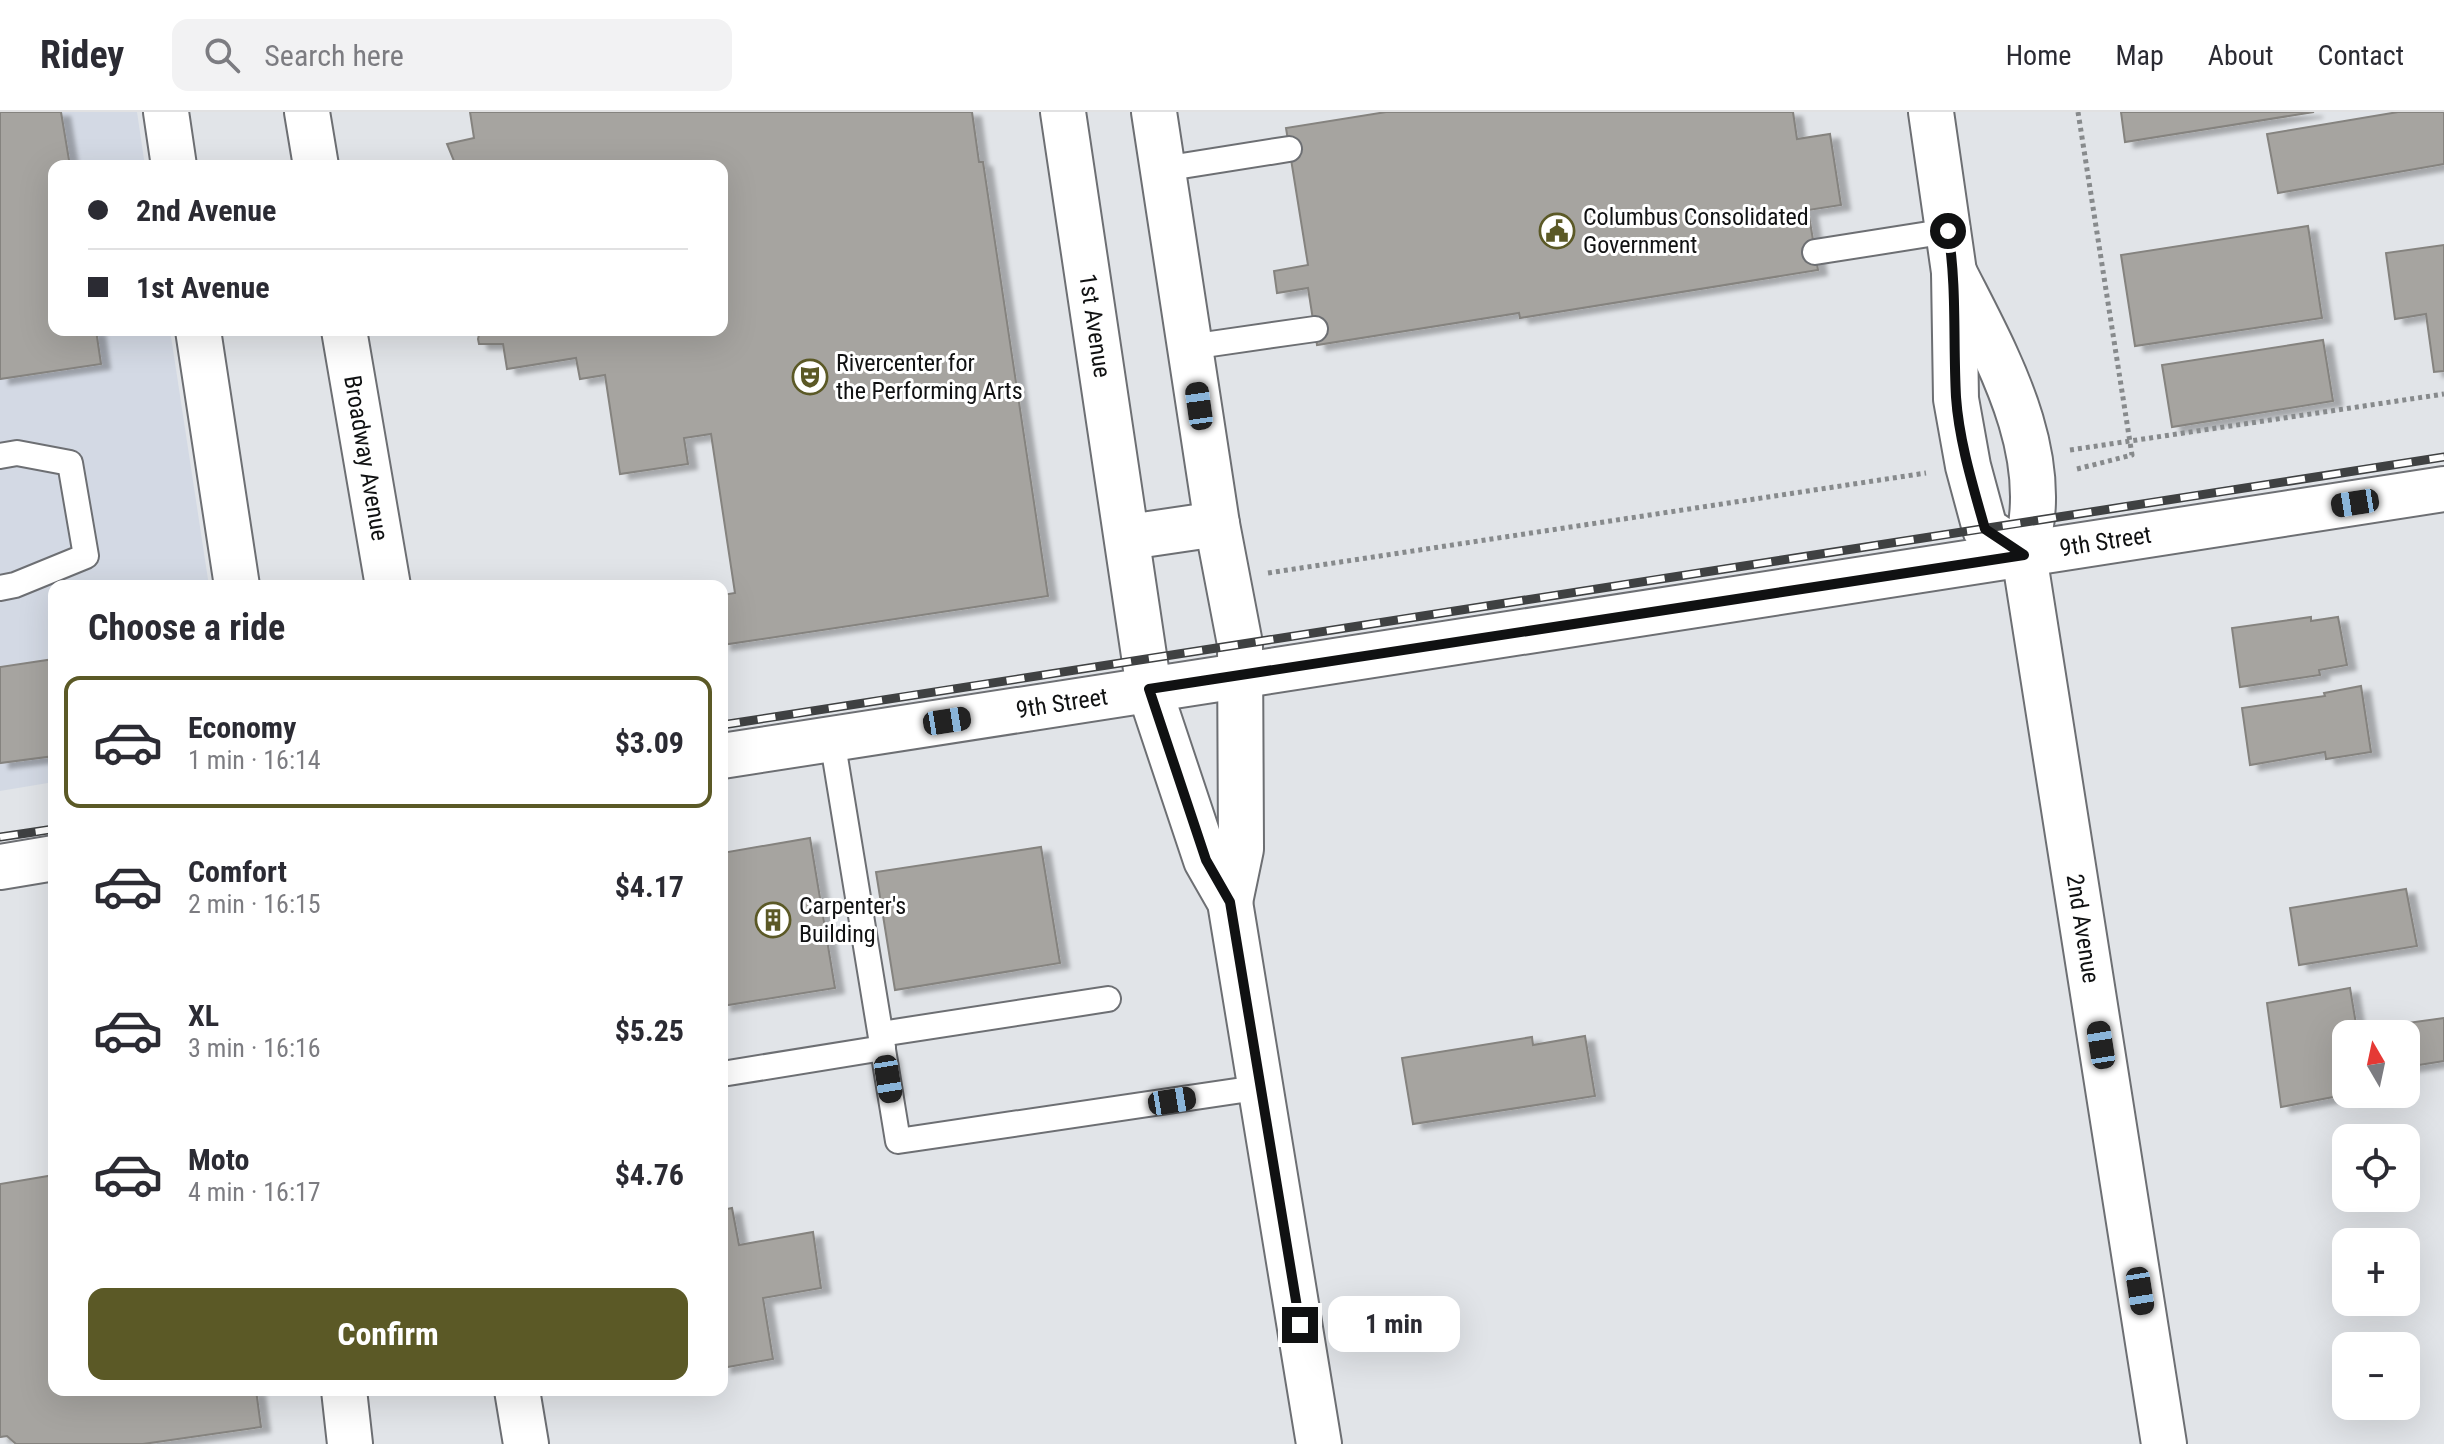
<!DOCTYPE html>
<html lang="en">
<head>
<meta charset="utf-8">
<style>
	:root { --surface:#fff; --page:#f2f2f3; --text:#2b2b33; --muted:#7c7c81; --line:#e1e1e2; --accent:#5b5926 }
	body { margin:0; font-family:"Roboto Condensed",sans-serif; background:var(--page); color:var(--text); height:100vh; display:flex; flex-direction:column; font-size:30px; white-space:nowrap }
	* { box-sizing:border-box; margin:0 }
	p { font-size:26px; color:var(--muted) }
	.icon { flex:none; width:44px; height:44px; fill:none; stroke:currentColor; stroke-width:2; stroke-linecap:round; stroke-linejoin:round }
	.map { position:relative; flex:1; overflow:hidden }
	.sheet { position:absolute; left:48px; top:468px; width:680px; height:816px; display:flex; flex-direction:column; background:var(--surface); border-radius:16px; box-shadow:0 8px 32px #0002 }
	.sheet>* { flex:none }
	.guide { position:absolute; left:48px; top:48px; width:680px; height:176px; border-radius:16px; box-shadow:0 8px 32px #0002; display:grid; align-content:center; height:176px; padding:0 40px; background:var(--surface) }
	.needle { width:52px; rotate:351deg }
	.buttons { position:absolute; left:2332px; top:908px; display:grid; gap:16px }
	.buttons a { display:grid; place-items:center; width:88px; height:88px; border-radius:16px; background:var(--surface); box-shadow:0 8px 32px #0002; font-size:40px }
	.end { position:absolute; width:36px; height:36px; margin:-18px; border:10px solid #101112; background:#fff; box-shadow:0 0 0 4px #fff }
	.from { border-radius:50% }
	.bubble { position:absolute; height:56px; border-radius:16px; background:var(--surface); box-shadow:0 8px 32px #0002; font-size:26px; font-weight:700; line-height:56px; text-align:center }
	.car { position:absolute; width:24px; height:48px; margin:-24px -12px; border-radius:10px; box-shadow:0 0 6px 2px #0007; background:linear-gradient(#222 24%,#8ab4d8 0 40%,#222 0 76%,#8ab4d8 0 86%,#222 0) }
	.guide b { display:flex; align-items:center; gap:28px; height:76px; font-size:30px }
	.guide b+b { border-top:2px solid var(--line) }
	.guide i { width:20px; height:20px; background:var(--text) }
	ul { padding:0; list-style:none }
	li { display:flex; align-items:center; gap:24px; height:132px; margin:0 16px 12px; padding:0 24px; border:4px solid transparent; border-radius:16px }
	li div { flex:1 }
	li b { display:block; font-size:30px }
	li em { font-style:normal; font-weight:700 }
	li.on { border-color:var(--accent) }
	li>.icon { width:72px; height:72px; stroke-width:1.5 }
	h2 { padding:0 40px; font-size:36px; line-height:96px }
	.primary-button { display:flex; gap:16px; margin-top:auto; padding:16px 40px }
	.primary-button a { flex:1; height:92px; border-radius:16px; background:var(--accent); color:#fff; font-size:32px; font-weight:700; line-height:92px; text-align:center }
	header { display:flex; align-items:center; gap:48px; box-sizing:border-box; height:112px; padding:0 40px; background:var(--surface); border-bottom:2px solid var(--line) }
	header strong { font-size:38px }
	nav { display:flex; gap:44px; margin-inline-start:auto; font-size:28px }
	.search { width:560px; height:72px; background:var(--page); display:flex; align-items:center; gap:20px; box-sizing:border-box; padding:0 28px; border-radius:16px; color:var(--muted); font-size:30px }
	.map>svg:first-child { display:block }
	.built { fill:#d3d9e4 }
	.building { fill:#a6a4a0; stroke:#85837f; stroke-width:2; filter:url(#shadow) }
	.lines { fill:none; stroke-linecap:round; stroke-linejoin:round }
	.service-casing { stroke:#6d6f73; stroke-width:28 }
	.minor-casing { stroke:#6d6f73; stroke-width:48 }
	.path { stroke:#878a8c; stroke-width:5; stroke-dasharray:4 4; stroke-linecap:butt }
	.service { stroke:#fff; stroke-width:24 }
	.minor { stroke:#fff; stroke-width:44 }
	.rail-casing { stroke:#3f4142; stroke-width:9 }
	.rail { stroke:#fff; stroke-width:6; stroke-dasharray:18; stroke-linecap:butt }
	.route { stroke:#101112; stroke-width:10 }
	.labels { text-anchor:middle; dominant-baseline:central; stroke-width:6; stroke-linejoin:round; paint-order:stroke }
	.poi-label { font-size:24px; fill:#101112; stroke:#fff; text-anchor:start }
	.street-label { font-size:24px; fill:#101112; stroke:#fff }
</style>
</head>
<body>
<header>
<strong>Ridey</strong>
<div class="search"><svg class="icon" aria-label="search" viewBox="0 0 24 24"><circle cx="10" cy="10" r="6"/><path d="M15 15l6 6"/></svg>Search here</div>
<nav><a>Home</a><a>Map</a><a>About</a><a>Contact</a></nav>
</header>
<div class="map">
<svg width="2444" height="1332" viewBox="0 0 2444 1332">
	<defs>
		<filter id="shadow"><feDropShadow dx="9" dy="5" stdDeviation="2" flood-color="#0004"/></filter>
	</defs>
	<rect width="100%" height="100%" fill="#e1e4e8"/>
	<path class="built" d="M0,0H137L145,54H54V218H170L209,474H54V670L0,679Z"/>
	<g class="building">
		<path d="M0,0H61L70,54H54V218H96L101,252L0,267Z"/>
		<path d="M470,0H972L979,50H983L1048,484L722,533V483L735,481L711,322L684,326L688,352L620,362L605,263L580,267L576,246L507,257L503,232H479L478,227L480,218H722V54H456L447,32L474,26Z"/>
		<path d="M1386,0H1793L1797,27L1830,22L1841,93L1808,98L1818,158L1520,206L1519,201L1317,233L1308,176L1277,181L1274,159L1308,153L1286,16Z"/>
		<path d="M2121,0H2314L2125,30Z"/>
		<path d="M2398,0H2444V52L2278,81L2267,22Z"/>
		<path d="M2308,114L2322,206L2135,234L2121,143Z"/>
		<path d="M2444,133V259L2434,260L2426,202L2395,207L2386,141Z"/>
		<path d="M2323,228L2333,289L2172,315L2162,253Z"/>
		<path d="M2311,505V509L2338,505L2347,553L2319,558L2320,563L2240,575L2232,516Z"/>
		<path d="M54,547V644L0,651V555Z"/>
		<path d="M2361,574L2371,640L2326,647L2325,640L2250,653L2242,596L2325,584L2324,581Z"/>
		<path d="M810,726L835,876L722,894V741Z"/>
		<path d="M1041,735L1060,851L895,878L876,760Z"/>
		<path d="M2406,777L2417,834L2299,853L2290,796Z"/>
		<path d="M2350,876L2357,918L2444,906V949L2406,955V922H2346V982H2349L2281,995L2267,891Z"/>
		<path d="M1585,924L1595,984L1413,1012L1402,946L1532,925L1533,933Z"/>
		<path d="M54,1063V1278H256L261,1315L143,1332H16L7,1324L0,1325V1072Z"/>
		<path d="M732,1096L739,1133L813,1120L821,1176L763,1186L773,1247L722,1256V1098Z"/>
	</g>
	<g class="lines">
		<g class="service-casing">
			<g id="service">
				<path d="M1163,57L1289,37"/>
				<path d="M1815,140L1948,119"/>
				<path d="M1190,235L1315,217"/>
				<path d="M0,344L17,341L70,351L86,444L15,473L0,476"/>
				<path d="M832,627L898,1029L1263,975"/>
				<path d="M881,922L1108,887"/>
				<path d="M722,962L883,936"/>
			</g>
		</g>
		<g class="minor-casing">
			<g id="minor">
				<path d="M166,0L174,54"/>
				<path d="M307,0L316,54"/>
				<path id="s1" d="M1063,0L1149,577L1206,748L1230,790L1319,1332"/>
				<path d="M1154,0L1217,412L1240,532L1241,737L1230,790"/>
				<path d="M1931,0L1954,160L1956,287L1968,354L1985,417L2024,443"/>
				<path id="s2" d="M1954,160C1997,245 2056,346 2024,443L2164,1332"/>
				<path d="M198,218L237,474"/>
				<path id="s3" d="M344,218L388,474"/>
				<path d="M1129,425L1217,412"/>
				<path id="s4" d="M722,644L2444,377"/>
				<path d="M0,755L54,746"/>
				<path d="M344,1278L350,1332"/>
				<path d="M517,1278L526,1332"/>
			</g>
		</g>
		<g class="path">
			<path d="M2070,338L2444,282"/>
			<path d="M2077,357L2132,343L2078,0"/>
			<path d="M1268,461L1926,361"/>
		</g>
		<use href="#service" class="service"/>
		<use href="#minor" class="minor"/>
		<g class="rail-casing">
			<g id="rail">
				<path d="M722,613L2444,345"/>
				<path d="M0,725L54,717"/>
			</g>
		</g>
		<use href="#rail" class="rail"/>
	</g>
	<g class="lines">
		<path class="route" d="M1300,1213L1230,790L1206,748L1149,577L2024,443L1985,417C1973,374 1959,329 1956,285C1953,229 1957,174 1948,119"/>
	</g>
	<defs>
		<g id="civic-ring" transform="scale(1.8)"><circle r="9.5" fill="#fff" stroke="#5b5926" stroke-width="1.5"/><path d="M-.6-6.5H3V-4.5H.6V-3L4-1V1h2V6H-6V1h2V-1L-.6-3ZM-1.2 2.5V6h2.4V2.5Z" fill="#5b5926"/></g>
		<g id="theatre-ring" transform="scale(1.8)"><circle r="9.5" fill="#fff" stroke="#5b5926" stroke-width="1.5"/><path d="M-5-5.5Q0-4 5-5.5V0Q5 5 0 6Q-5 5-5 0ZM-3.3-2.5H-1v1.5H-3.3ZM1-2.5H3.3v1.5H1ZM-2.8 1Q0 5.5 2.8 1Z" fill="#5b5926"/></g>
		<g id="building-ring" transform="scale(1.8)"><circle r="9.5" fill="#fff" stroke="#5b5926" stroke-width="1.5"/><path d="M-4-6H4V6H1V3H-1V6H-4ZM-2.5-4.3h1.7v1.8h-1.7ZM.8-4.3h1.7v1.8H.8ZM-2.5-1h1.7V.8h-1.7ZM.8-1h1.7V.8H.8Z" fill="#5b5926"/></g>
	</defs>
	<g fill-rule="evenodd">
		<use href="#civic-ring" x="1557" y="119"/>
		<use href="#theatre-ring" x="810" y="265"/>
		<use href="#building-ring" x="773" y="808"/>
	</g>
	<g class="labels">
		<g class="poi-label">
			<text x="1583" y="105">Columbus Consolidated<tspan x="1583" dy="28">Government</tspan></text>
			<text x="836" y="251">Rivercenter for<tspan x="836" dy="28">the Performing Arts</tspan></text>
			<text x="799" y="794">Carpenter's<tspan x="799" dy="28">Building</tspan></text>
		</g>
		<g class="street-label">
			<text stroke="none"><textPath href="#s1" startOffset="216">1st Avenue</textPath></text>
			<text stroke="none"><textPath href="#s3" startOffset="130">Broadway Avenue</textPath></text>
			<text stroke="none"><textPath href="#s4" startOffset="1400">9th Street</textPath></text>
			<text stroke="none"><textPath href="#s4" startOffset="344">9th Street</textPath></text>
			<text stroke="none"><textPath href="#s2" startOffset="678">2nd Avenue</textPath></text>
		</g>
	</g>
</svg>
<div class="buttons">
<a><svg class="needle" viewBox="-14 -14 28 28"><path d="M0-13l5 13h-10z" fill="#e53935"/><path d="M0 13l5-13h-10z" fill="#7c7c81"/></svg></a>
<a><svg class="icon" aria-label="locate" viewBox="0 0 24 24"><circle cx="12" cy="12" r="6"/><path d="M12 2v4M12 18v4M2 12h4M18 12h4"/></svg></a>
<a>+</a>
<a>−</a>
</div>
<i class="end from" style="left:1948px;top:119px"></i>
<i class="end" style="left:1300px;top:1213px"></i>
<div class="bubble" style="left:1328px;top:1184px;width:132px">1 min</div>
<i class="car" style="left:1199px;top:294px;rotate:352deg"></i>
<i class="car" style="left:2355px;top:391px;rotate:261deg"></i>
<i class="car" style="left:947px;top:609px;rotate:81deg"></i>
<i class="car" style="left:2101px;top:933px;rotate:351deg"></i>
<i class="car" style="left:888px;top:967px;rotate:171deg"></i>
<i class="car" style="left:1172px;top:989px;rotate:81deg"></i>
<i class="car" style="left:2140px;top:1179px;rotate:171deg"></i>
<div class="guide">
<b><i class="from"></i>2nd Avenue</b>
<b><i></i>1st Avenue</b>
</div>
<section class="sheet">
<h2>Choose a ride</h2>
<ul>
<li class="on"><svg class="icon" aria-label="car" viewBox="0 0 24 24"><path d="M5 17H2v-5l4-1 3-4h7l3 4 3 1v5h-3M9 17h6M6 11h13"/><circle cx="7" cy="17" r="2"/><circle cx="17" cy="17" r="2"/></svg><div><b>Economy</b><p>1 min · 16:14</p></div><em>$3.09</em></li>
<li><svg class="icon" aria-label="car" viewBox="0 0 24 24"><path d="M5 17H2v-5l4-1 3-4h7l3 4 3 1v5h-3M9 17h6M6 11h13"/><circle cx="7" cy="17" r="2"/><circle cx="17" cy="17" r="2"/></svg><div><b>Comfort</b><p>2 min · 16:15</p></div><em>$4.17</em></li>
<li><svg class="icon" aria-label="car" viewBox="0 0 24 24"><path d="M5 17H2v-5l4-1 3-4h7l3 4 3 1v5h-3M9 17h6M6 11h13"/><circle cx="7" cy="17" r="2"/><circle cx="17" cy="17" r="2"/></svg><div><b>XL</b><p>3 min · 16:16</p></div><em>$5.25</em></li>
<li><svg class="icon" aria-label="car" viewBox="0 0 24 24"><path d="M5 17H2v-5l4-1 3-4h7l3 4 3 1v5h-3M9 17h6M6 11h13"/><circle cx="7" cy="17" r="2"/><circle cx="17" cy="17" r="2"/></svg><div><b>Moto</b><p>4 min · 16:17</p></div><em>$4.76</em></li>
</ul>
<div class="primary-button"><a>Confirm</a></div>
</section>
</div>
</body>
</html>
